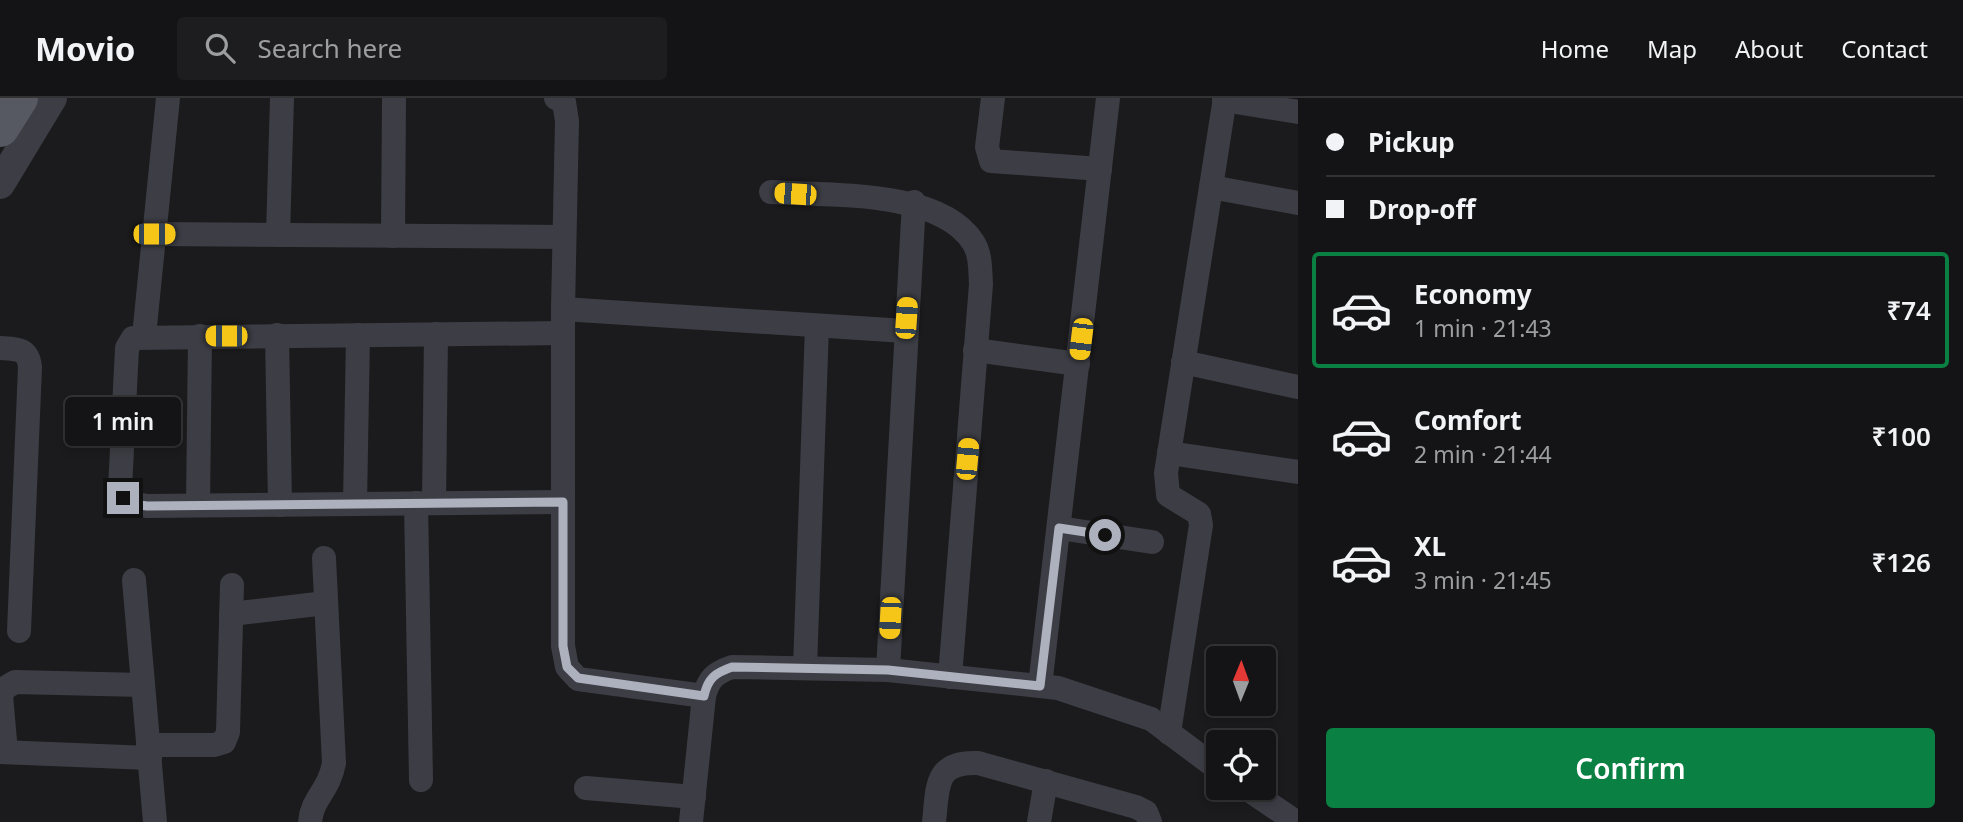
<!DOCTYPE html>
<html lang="en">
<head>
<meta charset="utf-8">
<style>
	:root { --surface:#141416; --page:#1d1d1f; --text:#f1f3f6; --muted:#9d9ea1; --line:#333335; --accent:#0b8043 }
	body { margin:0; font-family:"Noto Sans",sans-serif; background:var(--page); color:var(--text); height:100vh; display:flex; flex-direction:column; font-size:26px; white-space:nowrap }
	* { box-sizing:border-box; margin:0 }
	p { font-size:23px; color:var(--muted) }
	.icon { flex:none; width:38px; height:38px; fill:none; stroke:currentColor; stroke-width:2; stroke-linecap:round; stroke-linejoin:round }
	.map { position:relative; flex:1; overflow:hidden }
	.panel { display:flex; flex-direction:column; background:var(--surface); width:665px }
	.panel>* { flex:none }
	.guide { display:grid; align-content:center; height:154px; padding:0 28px; background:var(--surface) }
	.needle { width:46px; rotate:1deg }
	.tools { position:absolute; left:1206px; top:548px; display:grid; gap:14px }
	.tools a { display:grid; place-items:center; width:70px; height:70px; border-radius:7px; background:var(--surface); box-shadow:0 4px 10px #0003,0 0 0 2px var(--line); font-size:35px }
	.end { position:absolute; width:32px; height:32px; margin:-16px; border:9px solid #adb1be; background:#111; box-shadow:0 0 0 4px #111 }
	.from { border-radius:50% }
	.bubble { position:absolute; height:49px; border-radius:7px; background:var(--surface); box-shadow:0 4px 10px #0003,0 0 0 2px var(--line); font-size:23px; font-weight:600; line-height:49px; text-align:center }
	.car { position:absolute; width:21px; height:42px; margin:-21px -10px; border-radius:9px; box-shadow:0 0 5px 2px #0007; background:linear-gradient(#f5c518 24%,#345 0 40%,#f5c518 0 76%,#345 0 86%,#f5c518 0) }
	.guide b { display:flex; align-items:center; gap:24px; height:66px; font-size:26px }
	.guide b+b { border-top:2px solid var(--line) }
	.guide i { width:18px; height:18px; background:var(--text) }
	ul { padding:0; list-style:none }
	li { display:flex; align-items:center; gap:21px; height:116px; margin:0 14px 10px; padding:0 14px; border:4px solid transparent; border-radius:7px }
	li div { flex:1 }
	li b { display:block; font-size:26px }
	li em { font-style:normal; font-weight:600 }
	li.selected { border-color:var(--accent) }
	li>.icon { width:63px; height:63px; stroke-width:1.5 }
	.cta { display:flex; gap:14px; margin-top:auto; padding:14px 28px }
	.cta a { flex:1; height:80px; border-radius:7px; background:var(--accent); color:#fff; font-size:28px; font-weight:600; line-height:80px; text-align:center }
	header { display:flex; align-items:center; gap:42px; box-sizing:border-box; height:98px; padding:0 35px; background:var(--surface); border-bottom:2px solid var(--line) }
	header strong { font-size:33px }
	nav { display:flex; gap:38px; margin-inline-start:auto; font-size:24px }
	.search { width:490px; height:63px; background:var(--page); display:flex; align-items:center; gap:18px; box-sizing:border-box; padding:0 24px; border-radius:7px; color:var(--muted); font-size:26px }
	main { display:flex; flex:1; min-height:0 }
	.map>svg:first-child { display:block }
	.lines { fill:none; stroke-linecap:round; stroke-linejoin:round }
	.minor { stroke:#3d3e45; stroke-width:24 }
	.tertiary { stroke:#3d3e45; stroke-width:30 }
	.primary { stroke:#575962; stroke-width:38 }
	.route { stroke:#adb1be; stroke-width:9 }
</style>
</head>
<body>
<header>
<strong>Movio</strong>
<div class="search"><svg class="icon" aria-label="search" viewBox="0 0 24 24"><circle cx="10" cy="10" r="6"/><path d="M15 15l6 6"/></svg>Search here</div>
<nav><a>Home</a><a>Map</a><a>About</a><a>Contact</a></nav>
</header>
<main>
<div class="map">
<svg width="1298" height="724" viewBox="0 0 1298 724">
	<rect width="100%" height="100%" fill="#1b1b1d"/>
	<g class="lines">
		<g class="minor">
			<path d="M556,0L564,4L567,23L563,211V548L567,569L578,581L704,598"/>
			<path d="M993,0L987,49L991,63L1100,71"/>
			<path d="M1224,2L1298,14"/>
			<path d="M1211,89L1298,105"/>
			<path d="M771,94C829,98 939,91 973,144C981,156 980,172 981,186L950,579"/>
			<path d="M154,136L564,139"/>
			<path d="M278,137L282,0"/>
			<path d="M393,138L394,0"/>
			<path d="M563,211L905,233"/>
			<path d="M563,235L133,240L127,250L120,391C125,405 133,406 147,408L563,404"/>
			<path d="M277,237L280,407"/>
			<path d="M144,238L168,0"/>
			<path d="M0,250C17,251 28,250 30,269L19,533"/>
			<path d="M975,252L1078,266"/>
			<path d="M1183,264L1298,289"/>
			<path d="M1169,355L1298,374"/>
			<path d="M416,405L421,682"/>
			<path d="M434,405L436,236"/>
			<path d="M355,406L358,237"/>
			<path d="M198,407L200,238"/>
			<path d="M1059,430L1152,444"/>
			<path d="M134,482L155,724"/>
			<path d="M231,516L326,505"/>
			<path d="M805,570L817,228"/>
			<path d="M888,572L914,104"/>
			<path d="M1040,588L1108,0"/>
			<path d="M1169,635L1201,427L1199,416L1168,397L1166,375L1225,0"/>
			<path d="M148,647H214L224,644L228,634L232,487"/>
			<path d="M0,654L150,660"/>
			<path d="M6,654L1,597L5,590L15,584L143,587"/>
			<path d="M586,690L694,699"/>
			<path d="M1246,690L1296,724"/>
			<path d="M310,724C312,700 329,693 334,665L324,460"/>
			<path d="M691,724L704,598C709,580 715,575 732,569L888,572L1058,590L1151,621L1218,671"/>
			<path d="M934,724C938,689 934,663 978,665L1136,709L1146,714L1150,724"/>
			<path d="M1039,724L1046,683"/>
		</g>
		<path class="tertiary" d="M0,86L52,0"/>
		<path class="primary" d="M0,30L19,0"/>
	</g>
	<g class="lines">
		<path class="route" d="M123,400L132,406L147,408L563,404V548L567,569L578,580L704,598C708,580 715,575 732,569L888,572L1040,588L1059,430L1105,437"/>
	</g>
</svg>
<div class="tools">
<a><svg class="needle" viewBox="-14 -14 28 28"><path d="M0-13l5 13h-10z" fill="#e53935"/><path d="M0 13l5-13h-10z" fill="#9d9ea1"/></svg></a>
<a><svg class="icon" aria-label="locate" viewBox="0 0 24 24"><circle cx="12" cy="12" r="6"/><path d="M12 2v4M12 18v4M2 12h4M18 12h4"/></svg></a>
</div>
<i class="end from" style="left:1105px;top:437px"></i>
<i class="end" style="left:123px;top:400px"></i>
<div class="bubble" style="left:65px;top:299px;width:116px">1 min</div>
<i class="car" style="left:795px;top:96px;rotate:274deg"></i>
<i class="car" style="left:154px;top:136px;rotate:90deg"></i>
<i class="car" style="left:906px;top:220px;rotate:4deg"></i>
<i class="car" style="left:226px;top:238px;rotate:270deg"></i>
<i class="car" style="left:1081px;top:241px;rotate:187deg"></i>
<i class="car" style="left:967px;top:361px;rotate:5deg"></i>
<i class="car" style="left:890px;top:520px;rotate:183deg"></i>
</div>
<section class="panel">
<div class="guide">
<b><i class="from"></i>Pickup</b>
<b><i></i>Drop-off</b>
</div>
<ul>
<li class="selected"><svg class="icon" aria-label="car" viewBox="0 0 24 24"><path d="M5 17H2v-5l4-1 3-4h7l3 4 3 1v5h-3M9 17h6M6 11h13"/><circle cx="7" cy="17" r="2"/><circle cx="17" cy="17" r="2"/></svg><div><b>Economy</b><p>1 min · 21:43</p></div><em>₹74</em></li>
<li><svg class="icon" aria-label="car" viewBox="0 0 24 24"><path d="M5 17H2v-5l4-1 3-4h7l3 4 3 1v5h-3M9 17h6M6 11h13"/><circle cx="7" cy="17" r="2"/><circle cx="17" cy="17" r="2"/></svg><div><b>Comfort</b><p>2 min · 21:44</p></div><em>₹100</em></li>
<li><svg class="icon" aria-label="car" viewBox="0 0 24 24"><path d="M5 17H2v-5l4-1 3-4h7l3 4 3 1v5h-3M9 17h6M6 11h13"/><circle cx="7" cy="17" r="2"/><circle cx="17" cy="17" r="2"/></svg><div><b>XL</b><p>3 min · 21:45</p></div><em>₹126</em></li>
</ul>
<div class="cta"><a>Confirm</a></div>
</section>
</main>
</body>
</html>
